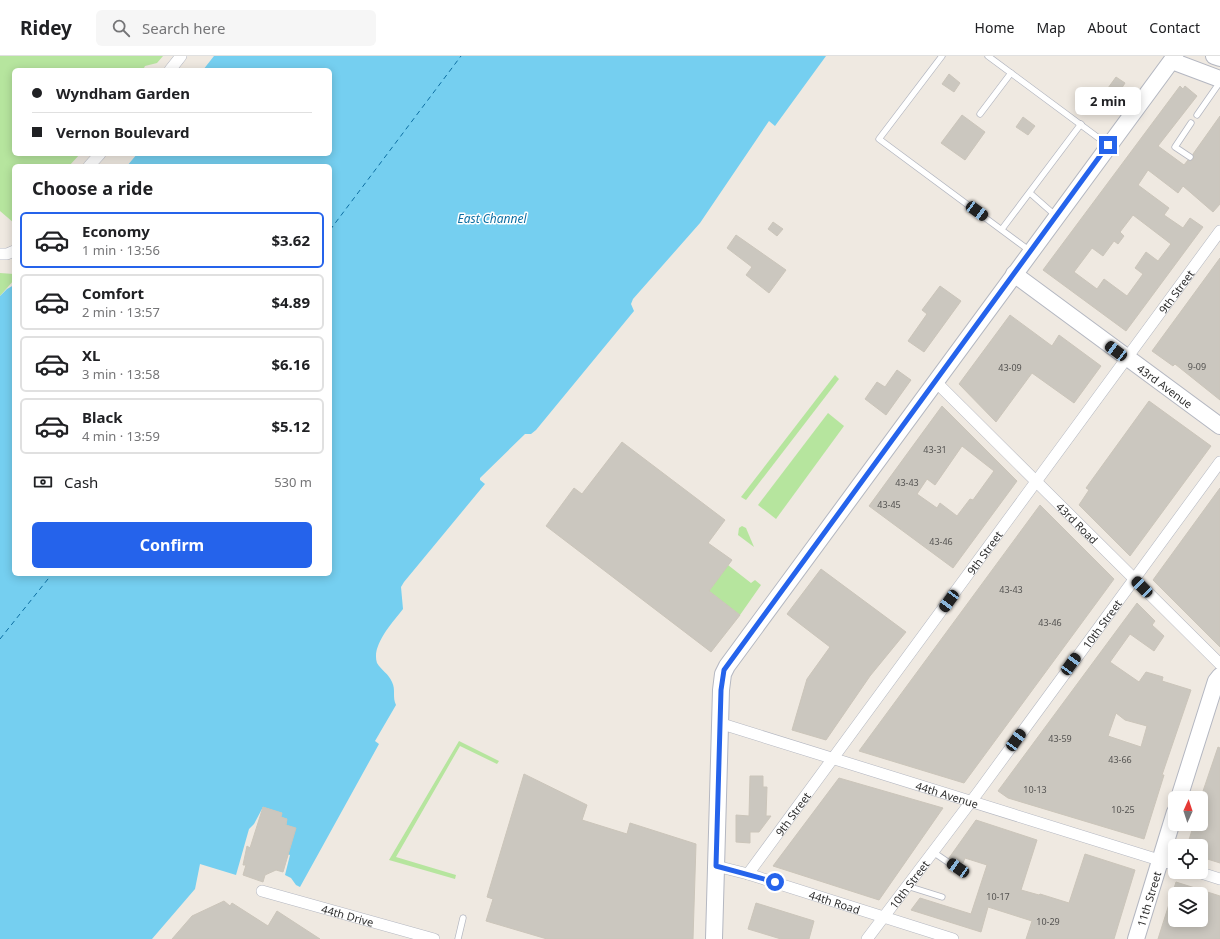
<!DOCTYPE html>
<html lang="en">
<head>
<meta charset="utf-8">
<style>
	:root { --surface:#fff; --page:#f6f6f6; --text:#202124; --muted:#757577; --line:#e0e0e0; --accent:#2563eb }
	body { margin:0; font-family:"Noto Sans",sans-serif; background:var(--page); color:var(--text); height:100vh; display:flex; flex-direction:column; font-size:15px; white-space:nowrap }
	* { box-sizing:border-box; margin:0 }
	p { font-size:13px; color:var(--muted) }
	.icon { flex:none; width:22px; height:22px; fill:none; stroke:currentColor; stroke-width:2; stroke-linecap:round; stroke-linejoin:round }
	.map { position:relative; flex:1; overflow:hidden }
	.details { position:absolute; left:12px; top:108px; width:320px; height:412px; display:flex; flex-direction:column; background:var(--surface); border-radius:6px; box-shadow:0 2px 10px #0003 }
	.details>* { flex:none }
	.banner { position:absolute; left:12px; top:12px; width:320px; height:88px; border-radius:6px; box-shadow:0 2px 10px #0003; display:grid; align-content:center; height:88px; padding:0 20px; background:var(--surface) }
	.needle { width:26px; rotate:3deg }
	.tools { position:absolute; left:1168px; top:735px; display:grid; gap:8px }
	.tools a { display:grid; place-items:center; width:40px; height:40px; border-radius:6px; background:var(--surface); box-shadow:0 2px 10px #0003; font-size:20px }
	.end { position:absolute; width:18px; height:18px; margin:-9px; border:5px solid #2563eb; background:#fff; box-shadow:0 0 0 2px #fff }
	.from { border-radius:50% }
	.bubble { position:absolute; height:28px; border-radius:6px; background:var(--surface); box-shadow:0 2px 10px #0003; font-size:13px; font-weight:700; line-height:28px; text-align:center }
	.car { position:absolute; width:12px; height:24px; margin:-12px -6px; border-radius:5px; box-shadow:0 0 3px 1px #0007; background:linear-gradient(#222 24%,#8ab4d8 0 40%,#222 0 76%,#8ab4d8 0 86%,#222 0) }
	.banner b { display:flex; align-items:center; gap:14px; height:38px; font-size:15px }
	.banner b+b { border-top:1px solid var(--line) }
	.banner i { width:10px; height:10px; background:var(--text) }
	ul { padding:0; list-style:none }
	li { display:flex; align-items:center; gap:12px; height:56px; margin:0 8px 6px; padding:0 12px; border:2px solid var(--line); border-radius:6px }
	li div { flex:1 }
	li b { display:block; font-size:15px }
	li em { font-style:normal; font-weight:700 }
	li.selected { border-color:var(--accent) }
	li>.icon { width:36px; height:36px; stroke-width:1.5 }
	h2 { padding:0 20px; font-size:18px; line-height:48px }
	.pay { display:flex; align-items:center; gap:10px; height:44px; padding:0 20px; font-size:15px }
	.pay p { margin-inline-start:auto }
	.primary-button { display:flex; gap:8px; margin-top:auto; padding:8px 20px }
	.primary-button a { flex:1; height:46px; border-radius:6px; background:var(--accent); color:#fff; font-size:16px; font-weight:700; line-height:46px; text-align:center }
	header { display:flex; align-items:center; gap:24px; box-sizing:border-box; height:56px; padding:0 20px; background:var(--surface); border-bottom:1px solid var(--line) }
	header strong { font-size:19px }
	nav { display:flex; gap:22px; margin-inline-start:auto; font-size:14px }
	.search { width:280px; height:36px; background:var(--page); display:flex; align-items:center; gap:10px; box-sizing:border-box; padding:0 14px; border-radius:6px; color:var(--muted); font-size:15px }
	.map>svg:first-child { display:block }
	.green { fill:#b6e59e }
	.water { fill:#75cff0 }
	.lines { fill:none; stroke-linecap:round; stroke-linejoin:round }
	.ferry { stroke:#0d6fa3; stroke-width:1; stroke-dasharray:5 4; stroke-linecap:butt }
	.building { fill:#cbc7bf; stroke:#cbc5ba; fill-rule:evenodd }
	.lane-casing { stroke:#b4b7c1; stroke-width:7 }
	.street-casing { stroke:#b4b7c1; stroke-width:12 }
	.secondary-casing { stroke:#b4b7c1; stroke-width:18 }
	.lane { stroke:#fff; stroke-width:5.5 }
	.street { stroke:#fff; stroke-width:11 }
	.secondary { stroke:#fff; stroke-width:16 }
	.route { stroke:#2563eb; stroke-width:5 }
	.labels { text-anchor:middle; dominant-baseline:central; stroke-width:3; stroke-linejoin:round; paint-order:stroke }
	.number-label { font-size:9px; fill:#555452 }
	.street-label { font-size:11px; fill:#2e2e2e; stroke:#fff }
	.water-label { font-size:12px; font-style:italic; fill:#0d6fa3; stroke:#fff }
</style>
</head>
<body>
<header>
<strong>Ridey</strong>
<div class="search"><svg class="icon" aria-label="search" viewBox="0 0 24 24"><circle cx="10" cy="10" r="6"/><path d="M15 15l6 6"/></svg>Search here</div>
<nav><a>Home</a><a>Map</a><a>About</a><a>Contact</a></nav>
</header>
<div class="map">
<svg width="1220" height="883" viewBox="0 0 1220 883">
	<rect width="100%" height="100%" fill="#efe9e1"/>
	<g class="green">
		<path d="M0,0H163L157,7L145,10L143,14H14V98H80L69,110H14V167L0,155Z"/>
		<path d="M0,217L14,218V224L0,240Z"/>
		<path d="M835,319L839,323L746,444L741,441Z"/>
		<path d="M828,357L844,370L776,463L758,449Z"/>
		<path d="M742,470L746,472L754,491L738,479L739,472Z"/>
		<path d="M728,509L751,527L755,524L761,529L740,559L709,535Z"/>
		<path d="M459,685L499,705L497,708L460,690L396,801L456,819L455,823L389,804Z"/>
	</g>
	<path class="water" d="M214,0H826L775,70L769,65L700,167L633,243L631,248L634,255L536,374L531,378H525L480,422V424L485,428L404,526L401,531L403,553C393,566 371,589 377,607C381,614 389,618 392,626C396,634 392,641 396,649L375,685L379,688L300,831L296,829L291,822L285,819L290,799L287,798L295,772L286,769L287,763L281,761L282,757L263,751L254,768L249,773L236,819L200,808L195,833L152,883H0V240L7,233L14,229V518H330V110H127L137,98H330V14H203Z"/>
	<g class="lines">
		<g class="ferry">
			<path d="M330,174L461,0"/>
			<path d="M0,583L52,518"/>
		</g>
	</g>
	<g class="building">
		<path d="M949,18L960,27L954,36L942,28Z"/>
		<path d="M1116,21L1125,27L1116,41L1117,48L1109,50L1104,56L1095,50Z"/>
		<path d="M1180,30L1183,33L1185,30L1197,40L1158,90L1184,109L1188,104H1193V98L1220,60V148L1213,156L1183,130L1178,137L1148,114L1138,129L1169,152L1164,159L1183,172L1190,162L1203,171L1126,275L1043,214ZM1133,159L1171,188L1158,205L1146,196L1135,212L1143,218L1127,240L1104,223L1097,233L1074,216L1092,192L1103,200L1114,185L1118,188L1124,180L1120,176Z"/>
		<path d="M962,59L985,76L965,104L941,87Z"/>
		<path d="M1023,61L1035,70L1028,79L1016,71Z"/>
		<path d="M773,166L783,173L777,180L768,173Z"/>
		<path d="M736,179L786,214L769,237L746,219L752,211L727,192Z"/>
		<path d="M1220,202V344L1175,308L1173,310L1152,295Z"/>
		<path d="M940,230L961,245L924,296L908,285L927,258L922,254Z"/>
		<path d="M1010,259L1052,290L1059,279L1101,310L1074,347L1032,317L996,366L959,328Z"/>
		<path d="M897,314L911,324L886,359L865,343L877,326L885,331Z"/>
		<path d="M1149,345L1211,390L1130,500L1079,449L1089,434L1086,432Z"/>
		<path d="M942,350L1017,425L953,512L869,450ZM962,390L994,415L973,444L970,443L957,460L940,447L937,452L917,438L927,423L935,429Z"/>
		<path d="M622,386L725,464L708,487L732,504L709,535L740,559L711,596L546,470L574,432L582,438Z"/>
		<path d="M1220,432V591L1153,524Z"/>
		<path d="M1040,449L1114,523L964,727L859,695Z"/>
		<path d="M821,513L906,576L870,620L826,684L792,674L807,623L830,591L787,558Z"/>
		<path d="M1137,547L1155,565L1152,569L1164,580L1154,595L1130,578L1110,606L1139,626L1146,616L1163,621L1162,625L1191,634L1162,719H1164L1144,783L1008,742L998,735ZM1116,657L1125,664L1147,670L1141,691L1108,680Z"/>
		<path d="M1218,691L1220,692V807L1201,801V790H1187L1194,768H1201V741Z"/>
		<path d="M524,718L587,749L582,764L627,778L630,767L696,788L693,883H547L486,865L493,843L487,841Z"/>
		<path d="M750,720H763V731H767L766,760H771L759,776H750V787L736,786V759L749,760Z"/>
		<path d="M839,722L943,752L879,844L773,810Z"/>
		<path d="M263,751L282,757L281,761L287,763L286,769L296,772L283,816L276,814L265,819L263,826L243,819L246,809H243L247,790L250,792Z"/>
		<path d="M976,764L1037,784L1021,834L1039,839L1040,838L1069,847L1085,798L1135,814L1114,883H1026L1032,865L988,851L981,876L911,854L920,842L971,858L987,809L965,802L963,807L949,802Z"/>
		<path d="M1176,826L1220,840V883H1158ZM1175,838H1201V864H1175Z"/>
		<path d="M224,845L230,850L232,847L268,870L277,855L320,883H172L192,860Z"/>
		<path d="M756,847L814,865L809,883H781L748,873Z"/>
	</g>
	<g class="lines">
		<g class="lane-casing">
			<g id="lane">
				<path d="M942,0L879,83L1030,195"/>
				<path d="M988,0L1108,89"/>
				<path d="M980,58L1011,17"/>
				<path d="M1197,59L1220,26"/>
				<path d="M1190,101L1175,91L1191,67"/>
				<path d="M1030,137L1056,160"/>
				<path d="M1002,173L1081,68"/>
				<path d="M933,796L958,813"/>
				<path d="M907,830L942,841"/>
				<path d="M458,883L463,862"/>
			</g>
		</g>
		<g class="street-casing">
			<g id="street">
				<path d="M170,14L181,0"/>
				<path d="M89,110L100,98"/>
				<path d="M0,198H7L14,195"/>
				<path id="s1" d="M935,325L1220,608"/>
				<path id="s2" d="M719,667L1175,809"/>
				<path id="s3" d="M716,810L748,818L953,883"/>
				<path d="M1198,816L1220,823"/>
				<path id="s4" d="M748,818L1220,175"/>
				<path id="s5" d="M262,835L434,883"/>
				<path id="s6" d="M867,883L979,735L1220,406"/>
			</g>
		</g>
		<g class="secondary-casing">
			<g id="secondary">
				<path d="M1214,0L1220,2"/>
				<path d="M1172,5L1220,23"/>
				<path id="s7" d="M1014,218L1220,370"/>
				<path d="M1179,742L1216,625L1220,620"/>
				<path d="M714,883L721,634L723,618L727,610L1175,0"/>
				<path id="s8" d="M1136,883L1175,756"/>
			</g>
		</g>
		<use href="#lane" class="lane"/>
		<use href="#street" class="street"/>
		<use href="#secondary" class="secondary"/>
	</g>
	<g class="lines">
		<path class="route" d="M775,826L716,810L721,634L724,614L1108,89"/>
	</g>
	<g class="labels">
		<g class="number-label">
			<text x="1197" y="310">9-09</text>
			<text x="1010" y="311">43-09</text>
			<text x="935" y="393">43-31</text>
			<text x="907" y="426">43-43</text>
			<text x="889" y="448">43-45</text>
			<text x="941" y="485">43-46</text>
			<text x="1011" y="533">43-43</text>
			<text x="1050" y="566">43-46</text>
			<text x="1060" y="682">43-59</text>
			<text x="1120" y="703">43-66</text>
			<text x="1035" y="733">10-13</text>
			<text x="1123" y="753">10-25</text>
			<text x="998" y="840">10-17</text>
			<text x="1048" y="865">10-29</text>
		</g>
		<g class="street-label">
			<text stroke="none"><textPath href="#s4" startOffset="723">9th Street</textPath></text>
			<text stroke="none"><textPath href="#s7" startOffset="188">43rd Avenue</textPath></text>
			<text stroke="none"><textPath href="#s1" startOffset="201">43rd Road</textPath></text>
			<text stroke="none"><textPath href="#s4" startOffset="399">9th Street</textPath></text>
			<text stroke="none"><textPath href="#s6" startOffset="393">10th Street</textPath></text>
			<text stroke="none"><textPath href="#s2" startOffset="239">44th Avenue</textPath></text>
			<text stroke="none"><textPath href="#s4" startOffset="75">9th Street</textPath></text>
			<text stroke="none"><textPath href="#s6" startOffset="69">10th Street</textPath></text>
			<text stroke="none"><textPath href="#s8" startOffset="42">11th Street</textPath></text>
			<text stroke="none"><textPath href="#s3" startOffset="124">44th Road</textPath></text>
			<text stroke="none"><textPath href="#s5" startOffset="89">44th Drive</textPath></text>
		</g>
		<g class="water-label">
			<text x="492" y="162">East Channel</text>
		</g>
	</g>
</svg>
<div class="tools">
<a><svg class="needle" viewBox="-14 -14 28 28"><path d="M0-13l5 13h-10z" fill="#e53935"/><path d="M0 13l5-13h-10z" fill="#757577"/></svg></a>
<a><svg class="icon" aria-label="locate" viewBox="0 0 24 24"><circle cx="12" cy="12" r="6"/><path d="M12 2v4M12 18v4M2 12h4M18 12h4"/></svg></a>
<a><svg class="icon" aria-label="layers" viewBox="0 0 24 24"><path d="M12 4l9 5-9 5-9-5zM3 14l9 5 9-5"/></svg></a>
</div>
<i class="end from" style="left:775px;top:826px"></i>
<i class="end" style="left:1108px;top:89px"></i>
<div class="bubble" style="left:1075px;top:31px;width:66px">2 min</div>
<i class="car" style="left:977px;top:155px;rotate:126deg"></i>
<i class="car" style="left:1116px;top:295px;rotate:307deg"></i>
<i class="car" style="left:1142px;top:531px;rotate:315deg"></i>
<i class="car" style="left:949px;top:545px;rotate:216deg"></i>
<i class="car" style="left:1071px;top:608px;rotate:36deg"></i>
<i class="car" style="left:1016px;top:684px;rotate:36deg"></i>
<i class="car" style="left:958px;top:812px;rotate:304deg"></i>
<div class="banner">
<b><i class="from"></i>Wyndham Garden</b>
<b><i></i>Vernon Boulevard</b>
</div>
<section class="details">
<h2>Choose a ride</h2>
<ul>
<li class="selected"><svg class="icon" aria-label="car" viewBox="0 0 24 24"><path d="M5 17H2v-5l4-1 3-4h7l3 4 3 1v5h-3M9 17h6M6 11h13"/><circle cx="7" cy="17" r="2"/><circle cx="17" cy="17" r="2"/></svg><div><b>Economy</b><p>1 min · 13:56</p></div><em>$3.62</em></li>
<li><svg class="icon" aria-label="car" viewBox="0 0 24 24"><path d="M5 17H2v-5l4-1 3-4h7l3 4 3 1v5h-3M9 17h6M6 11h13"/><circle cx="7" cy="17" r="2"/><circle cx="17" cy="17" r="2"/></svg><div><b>Comfort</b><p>2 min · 13:57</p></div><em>$4.89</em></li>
<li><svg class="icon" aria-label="car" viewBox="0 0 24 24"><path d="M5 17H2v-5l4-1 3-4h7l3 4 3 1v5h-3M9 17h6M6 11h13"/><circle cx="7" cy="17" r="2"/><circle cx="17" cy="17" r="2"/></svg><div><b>XL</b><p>3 min · 13:58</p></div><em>$6.16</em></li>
<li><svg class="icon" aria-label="car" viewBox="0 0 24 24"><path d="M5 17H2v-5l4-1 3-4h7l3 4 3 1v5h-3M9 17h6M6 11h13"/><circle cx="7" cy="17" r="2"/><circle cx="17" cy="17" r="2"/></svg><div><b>Black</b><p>4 min · 13:59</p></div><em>$5.12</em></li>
</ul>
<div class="pay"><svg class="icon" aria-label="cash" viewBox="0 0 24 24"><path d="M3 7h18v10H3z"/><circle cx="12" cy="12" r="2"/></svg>Cash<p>530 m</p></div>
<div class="primary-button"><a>Confirm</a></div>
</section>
</div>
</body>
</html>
